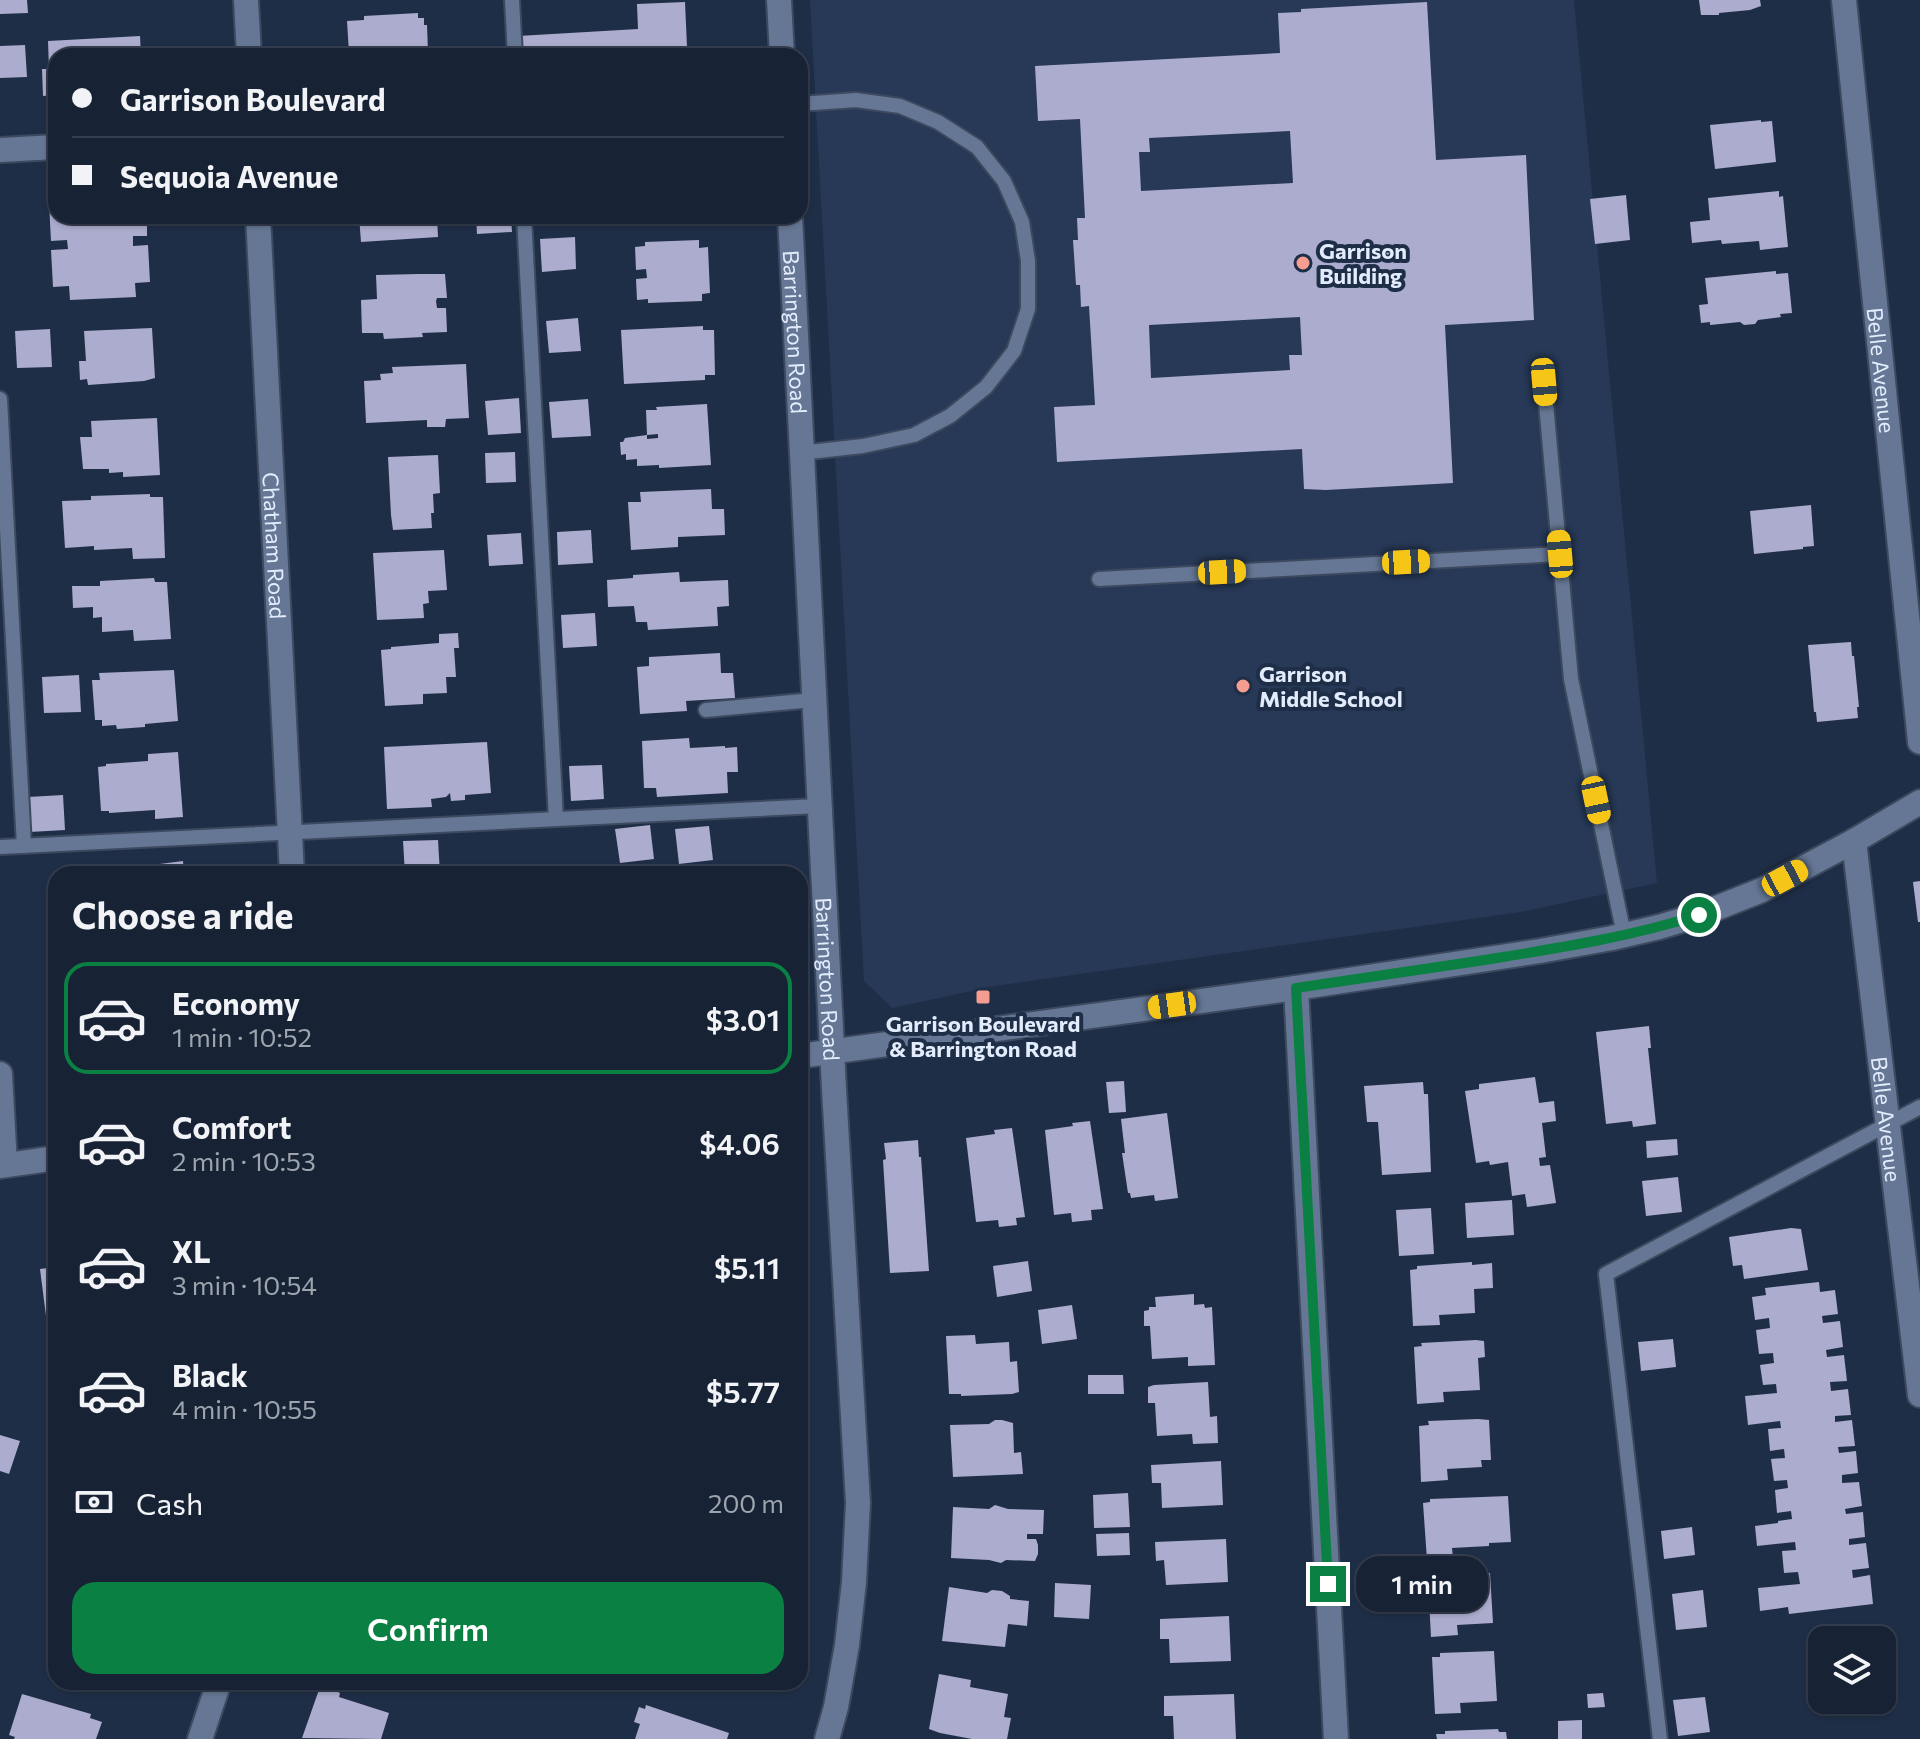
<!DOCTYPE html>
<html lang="en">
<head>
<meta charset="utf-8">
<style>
	:root { --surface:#172235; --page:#202a3d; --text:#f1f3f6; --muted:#9ea4ad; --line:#363f50; --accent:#0b8043 }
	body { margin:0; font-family:Commissioner,sans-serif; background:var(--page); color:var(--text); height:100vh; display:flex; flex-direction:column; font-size:30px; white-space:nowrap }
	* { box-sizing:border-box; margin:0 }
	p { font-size:26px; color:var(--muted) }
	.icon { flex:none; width:44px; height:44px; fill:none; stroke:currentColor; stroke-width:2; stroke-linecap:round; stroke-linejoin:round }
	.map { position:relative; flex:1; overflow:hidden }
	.details { position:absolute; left:48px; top:866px; width:760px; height:824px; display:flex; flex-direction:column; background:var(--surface); border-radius:24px; box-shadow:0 2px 6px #0004,0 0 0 2px var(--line) }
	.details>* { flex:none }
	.top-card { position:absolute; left:48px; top:48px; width:760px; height:176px; border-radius:24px; box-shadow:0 2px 6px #0004,0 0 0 2px var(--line); display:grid; align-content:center; height:176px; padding:0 24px; background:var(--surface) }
	.buttons { position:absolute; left:1808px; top:1626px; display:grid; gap:16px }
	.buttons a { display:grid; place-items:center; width:88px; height:88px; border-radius:16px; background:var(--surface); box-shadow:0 2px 6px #0004,0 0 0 2px var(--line); font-size:40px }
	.end { position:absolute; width:36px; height:36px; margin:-18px; border:10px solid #0b8043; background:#fff; box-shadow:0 0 0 4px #fff }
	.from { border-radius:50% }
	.bubble { position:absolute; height:56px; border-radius:24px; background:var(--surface); box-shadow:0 2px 6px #0004,0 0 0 2px var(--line); font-size:26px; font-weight:600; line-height:56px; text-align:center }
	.car { position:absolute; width:24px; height:48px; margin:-24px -12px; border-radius:10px; box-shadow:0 0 6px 2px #0007; background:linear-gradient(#f5c518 24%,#345 0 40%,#f5c518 0 76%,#345 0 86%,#f5c518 0) }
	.top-card b { display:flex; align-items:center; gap:28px; height:76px; font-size:30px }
	.top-card b+b { border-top:2px solid var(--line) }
	.top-card i { width:20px; height:20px; background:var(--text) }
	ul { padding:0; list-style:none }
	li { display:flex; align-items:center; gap:24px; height:112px; margin:0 16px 12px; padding:0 8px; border:4px solid transparent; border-radius:24px }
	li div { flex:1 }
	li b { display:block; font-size:30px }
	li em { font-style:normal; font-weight:600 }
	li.on { border-color:var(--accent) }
	li>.icon { width:72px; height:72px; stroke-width:1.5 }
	h2 { padding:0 24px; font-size:36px; line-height:96px }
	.pay { display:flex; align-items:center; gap:20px; height:88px; padding:0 24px; font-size:30px }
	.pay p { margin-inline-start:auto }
	.action { display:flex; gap:16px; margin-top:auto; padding:16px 24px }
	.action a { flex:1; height:92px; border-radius:24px; background:var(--accent); color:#fff; font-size:32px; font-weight:600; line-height:92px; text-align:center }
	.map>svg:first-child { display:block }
	.built { fill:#273957 }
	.building { fill:#acacce; fill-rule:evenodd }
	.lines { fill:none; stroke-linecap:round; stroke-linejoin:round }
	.lane-casing { stroke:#3c495e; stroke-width:18 }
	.street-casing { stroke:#3c495e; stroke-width:28 }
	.secondary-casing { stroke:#3c495e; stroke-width:28 }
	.lane { stroke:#657794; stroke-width:14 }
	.street { stroke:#657794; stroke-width:24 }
	.secondary { stroke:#657794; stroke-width:24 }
	.route { stroke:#0b8043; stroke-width:10 }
	.poi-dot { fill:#f59d90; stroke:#1f2e47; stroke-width:3 }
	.labels { text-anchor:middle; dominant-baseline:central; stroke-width:8; stroke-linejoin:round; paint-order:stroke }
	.poi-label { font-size:22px; font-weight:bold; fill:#e2ecfc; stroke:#1f2e47; text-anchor:start }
	.street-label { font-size:22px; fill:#e2ecfc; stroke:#1f2e47 }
</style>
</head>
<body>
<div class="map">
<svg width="1920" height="1739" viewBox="0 0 1920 1739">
	<rect width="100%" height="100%" fill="#1f2e47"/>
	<path class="built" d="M810,0H1574L1657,883L1521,912L995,986L892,1008L864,981Z"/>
	<g class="building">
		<path d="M0,0H27L28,13L0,14Z"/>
		<path d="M1699,0H1760L1761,6L1750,10L1719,13V15H1701Z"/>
		<path d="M685,2L687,47L699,46V56H519L518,36L638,29L637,4Z"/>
		<path d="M1427,2L1436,160L1526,155L1534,320L1445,325L1453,483L1326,490L1304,489L1302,449L1057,462L1054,407L1095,405L1089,306L1081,307L1080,285H1076L1073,240H1078L1077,218H1085L1080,119L1038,121L1035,66L1280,53L1278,13L1301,12V9ZM1290,131L1293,183L1141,191L1139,152H1150L1149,138ZM1300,317L1302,355H1289L1290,370L1151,378L1149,325Z"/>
		<path d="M418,13V18H424V25H427L428,52L420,53V56H366V52L349,53L347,21L364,20V16Z"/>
		<path d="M140,36L141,56H56V95L43,96L42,69H49L48,41Z"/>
		<path d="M25,45L27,77L0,78V46Z"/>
		<path d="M1761,120V122L1772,121L1776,162L1715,169L1710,125Z"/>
		<path d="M1779,191V197L1783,196L1788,247L1760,250L1759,241L1722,244L1721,240L1692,243L1690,222L1710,220L1708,198Z"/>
		<path d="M1626,195L1630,240L1595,244L1590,199Z"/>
		<path d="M49,203H56V216H147V236H133V246L148,245L150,282L135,283L136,297L70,300L69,286L53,287L51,250L68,249L67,240L51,241Z"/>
		<path d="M359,216H437L438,237L361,242Z"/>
		<path d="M476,216H511L512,232L477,234Z"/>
		<path d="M652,216H693L694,222L652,224Z"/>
		<path d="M575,237L576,269L542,272L540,239Z"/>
		<path d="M699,240V248L708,247L710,293L702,294V301L648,303V299L637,300L636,279L647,278L646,269L636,270L635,247L645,246V242Z"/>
		<path d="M1776,271V274L1788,273L1792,313L1780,314L1781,317L1758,320L1755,324L1744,325L1740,322L1710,325V322L1701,323L1699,305L1708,304L1705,278Z"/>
		<path d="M419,274H445L447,298H437L436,301L437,308H446L447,332L422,333L423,337L384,339L383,333H362L361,300L377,299L376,275Z"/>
		<path d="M578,318L581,351L549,353L546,321Z"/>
		<path d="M703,326V330H714L715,375H705V380L624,384L621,330Z"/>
		<path d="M152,328L155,378L144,381L88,385L87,379L80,380L79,361H86L84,331Z"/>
		<path d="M50,329L52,367L17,368L15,331Z"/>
		<path d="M466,364L469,418L446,419L445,427H427V420L366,423L364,381L381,380L380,374L393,373L392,367Z"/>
		<path d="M519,398L521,433L488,435L485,401Z"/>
		<path d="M588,399L591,436L552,438L549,402Z"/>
		<path d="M707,404L711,465L659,468V465L637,466V459L626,460V454L621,455L620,442H623L625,438L647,435V439L658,438V434L647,435L646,410H657L656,407Z"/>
		<path d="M157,418L160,475L123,477V472L109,473V469H83L80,437H92L91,421Z"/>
		<path d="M515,452L516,482L486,483L485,453Z"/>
		<path d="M438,455L440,493L433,494L434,513H431L432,528L393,530L391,515L388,457Z"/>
		<path d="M711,489L712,509H724L725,535L678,537V547L631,550L628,502H641L640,492Z"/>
		<path d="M150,494V497H163L165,558L133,559L132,548L94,550V546L65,548L62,501L91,500V496Z"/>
		<path d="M1811,505L1814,546L1803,547V549L1754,554L1750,511Z"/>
		<path d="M591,530L593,563L558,565L557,532Z"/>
		<path d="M521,533L523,564L489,566L487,535Z"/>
		<path d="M444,550L447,590L428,591L429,603L423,604L424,618L377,620L373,553Z"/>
		<path d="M679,572L680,582L728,580L729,606L717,607L718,626L648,630L647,622H636L634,606L608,607L607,580L633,578V575Z"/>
		<path d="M154,578L155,582H167L171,639L134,641L133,630L102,632V617L93,618V607L73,608L72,586H100V581Z"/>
		<path d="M595,613L597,646L563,648L561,615Z"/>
		<path d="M458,633L459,648H454L456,677H446L447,693L423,694V704L385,706L381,650L391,649V647L439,643V634Z"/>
		<path d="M1851,642L1852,656H1854L1859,707H1857L1858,718L1817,722L1816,712H1814L1808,645Z"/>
		<path d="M720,653L721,673H733L735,698L686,701L687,711L640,714L637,667L649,666V657Z"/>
		<path d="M174,670L178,721L145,724V727L117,729L116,725L102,726V720H95L92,680H100L99,673Z"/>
		<path d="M79,675L81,712L44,713L42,677Z"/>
		<path d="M689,738L690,748L725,746V748L737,747L738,772H727L728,793L657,797L656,788H644L642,741Z"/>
		<path d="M487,742L491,793L465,795V800L451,801L450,793L446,797L431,799L432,807L387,809L384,747Z"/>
		<path d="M178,752L183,817L155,819V810L109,813V811H101L98,767L106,766V764L148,761V754Z"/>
		<path d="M602,765L604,799L571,801L569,766Z"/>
		<path d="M63,795L65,830L30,832L28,797Z"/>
		<path d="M650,825L654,859L620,863L615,829Z"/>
		<path d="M709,826L713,860L679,864L675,829Z"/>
		<path d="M438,840L440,874H405L403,841Z"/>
		<path d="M183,861L184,874H153L152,865Z"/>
		<path d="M610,866L611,874H564V872Z"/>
		<path d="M1920,881V922H1918L1913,882Z"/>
		<path d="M56,996V1026L50,1027L48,997Z"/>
		<path d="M1649,1026L1651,1048H1648L1656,1124L1633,1127L1632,1121L1606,1124L1596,1032Z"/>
		<path d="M1535,1077L1539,1103L1554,1101L1556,1121L1542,1123L1546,1157L1539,1158L1540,1166L1550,1165L1556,1203L1527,1207L1525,1194L1512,1196L1508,1162L1490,1165L1489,1161L1476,1163L1465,1091L1479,1089V1084Z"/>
		<path d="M1124,1081L1126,1112L1109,1113L1106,1082Z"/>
		<path d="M1423,1082L1424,1094H1428L1431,1172L1382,1175L1378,1122H1367L1364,1086Z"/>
		<path d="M1167,1113L1178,1198L1155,1201L1154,1195L1131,1198L1130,1193H1128L1122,1153H1125L1121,1119Z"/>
		<path d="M1090,1121L1103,1209L1091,1210L1092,1220L1072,1222L1071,1213L1054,1215L1045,1130L1073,1126L1072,1123Z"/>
		<path d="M1012,1128L1025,1217L1016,1218L1017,1225L999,1227L998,1220L976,1222L966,1138L995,1134L994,1130Z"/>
		<path d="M1677,1139L1678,1155L1647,1158L1646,1141Z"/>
		<path d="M918,1140L919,1157H921L929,1271L890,1273L883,1160L886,1159L884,1143Z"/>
		<path d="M1678,1177L1682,1212L1646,1216L1642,1181Z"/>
		<path d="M1512,1200L1514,1235L1467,1238L1465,1203Z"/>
		<path d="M1431,1208L1434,1254L1399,1256L1396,1210Z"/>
		<path d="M1791,1228L1801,1229L1808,1270L1744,1279L1742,1265L1733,1266L1729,1237Z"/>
		<path d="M1028,1261L1032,1291L997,1297L993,1266Z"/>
		<path d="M1472,1262V1265L1492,1263L1493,1288L1474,1289L1475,1313L1439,1315L1440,1325L1413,1326L1410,1270L1417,1269V1266Z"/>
		<path d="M56,1267V1315L46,1316L40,1269Z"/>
		<path d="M1819,1282L1820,1292L1835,1290L1838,1314L1822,1316L1823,1323L1840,1321L1843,1347L1826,1350L1827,1357L1844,1355L1847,1381L1830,1382L1831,1391L1848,1389L1851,1415L1835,1416V1422L1852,1420L1855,1446L1838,1447L1839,1453L1856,1451L1858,1473L1842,1475V1483L1859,1482L1862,1506L1845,1509L1846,1514L1863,1512L1865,1537L1849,1539V1545L1866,1543L1869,1568L1852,1570L1853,1578L1870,1575L1873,1604L1789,1614L1788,1607L1760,1611L1758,1588L1800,1584L1798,1572L1784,1573L1782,1551L1796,1550L1795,1542L1757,1546L1755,1526L1778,1523V1521L1792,1519L1791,1511L1777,1513L1775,1490L1788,1488L1787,1480L1774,1481L1771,1459L1785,1458L1784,1449L1770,1451L1768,1429L1781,1428L1780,1421L1748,1425L1745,1396L1777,1393L1776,1384L1763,1385L1760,1365L1774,1363L1773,1353L1759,1354L1756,1330L1770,1328L1769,1318L1755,1320L1752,1297L1766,1295L1765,1288Z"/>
		<path d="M1194,1294V1305L1204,1304L1205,1308L1212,1307L1215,1365L1188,1366V1357L1152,1359L1150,1326H1144V1311L1149,1310V1307H1156L1155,1297Z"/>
		<path d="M1072,1305L1077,1339L1042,1344L1038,1310Z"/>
		<path d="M975,1335L976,1344L1009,1342L1010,1362L1017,1361L1019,1392L1012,1394L961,1396V1394H949L946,1336Z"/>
		<path d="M1673,1339L1676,1367L1641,1371L1638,1342Z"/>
		<path d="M1476,1340L1484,1341L1485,1357L1478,1358L1480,1390L1443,1392L1444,1402L1417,1404L1414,1347L1422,1346L1421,1343Z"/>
		<path d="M1088,1375H1123L1124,1394H1088Z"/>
		<path d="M1208,1382L1210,1417L1217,1416L1218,1443L1193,1444L1192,1434L1157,1436L1155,1403H1148V1387L1154,1385Z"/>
		<path d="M1478,1419L1489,1420L1491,1460H1481L1482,1467L1447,1469L1448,1480L1421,1482L1419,1426L1429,1425L1428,1421Z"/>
		<path d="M995,1420H1002L1013,1423L1014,1453L1021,1452L1023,1474L953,1477L950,1425L989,1424Z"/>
		<path d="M0,1435L20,1441L9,1474L0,1471Z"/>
		<path d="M1221,1461L1223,1505L1162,1508L1161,1483H1152L1151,1465Z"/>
		<path d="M1128,1493L1130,1527L1094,1528L1093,1495Z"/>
		<path d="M1508,1496L1511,1542L1489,1543V1546L1452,1548L1453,1558L1427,1560L1423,1503L1430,1502V1499Z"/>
		<path d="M995,1505L1008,1509L1044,1510L1043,1534H1027V1539H1036L1038,1545V1554L1035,1561L1006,1560L1001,1563L989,1560L951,1558L953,1507L989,1509Z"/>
		<path d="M1692,1527L1695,1555L1664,1559L1661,1531Z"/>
		<path d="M1129,1533L1130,1555L1097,1556L1096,1534Z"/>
		<path d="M1226,1539L1228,1582L1166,1585L1164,1560L1156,1561L1155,1542Z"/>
		<path d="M1490,1573L1493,1623L1457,1625L1458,1635L1431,1637L1428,1582H1435L1434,1577Z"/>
		<path d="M1055,1583L1091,1585L1089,1619L1054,1617Z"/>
		<path d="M949,1587L987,1593L992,1590L1002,1591L1010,1596V1599L1029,1601L1027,1626L1008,1624L1005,1647L942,1641Z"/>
		<path d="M1703,1590L1707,1627L1676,1630L1672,1594Z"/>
		<path d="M1229,1616L1231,1661L1170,1663L1169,1639H1160V1619Z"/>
		<path d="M1494,1651L1497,1701L1460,1703L1461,1713L1435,1714L1432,1657H1440V1653Z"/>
		<path d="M939,1674L971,1680L970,1687L1008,1694L1004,1717L1011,1718L1007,1739H972L940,1733L929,1729Z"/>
		<path d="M321,1684L336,1689V1691L340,1693L339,1697L389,1713L381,1739L302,1738Z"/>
		<path d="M1603,1693L1605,1707L1588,1708L1587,1694Z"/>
		<path d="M22,1694L91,1714L90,1718L102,1722L96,1739H14L15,1737L9,1735Z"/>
		<path d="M1234,1694L1236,1739H1174L1173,1716H1164V1696Z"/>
		<path d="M1705,1697L1710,1732L1678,1736L1673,1700Z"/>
		<path d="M646,1705L729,1733L727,1739H635L640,1724L634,1722L639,1707L645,1709Z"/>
		<path d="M1582,1720V1739H1558V1721Z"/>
		<path d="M1498,1729L1499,1732H1506L1507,1739H1437L1436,1734H1445V1731Z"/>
	</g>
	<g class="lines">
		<g class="lane-casing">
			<g id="lane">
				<path d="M512,0L515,56"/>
				<path d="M800,104L856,100L900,106L938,122L977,147L1004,181L1022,222L1028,261V309L1014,351L986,387L950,416L914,435L863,446L800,453"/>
				<path d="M524,216L556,819"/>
				<path d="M1544,382L1571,679L1624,935"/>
				<path d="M0,399L24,846"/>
				<path d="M1099,579L1560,554"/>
				<path d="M706,710L813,700"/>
				<path d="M0,847L819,806"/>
				<path d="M1660,1739L1606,1274L1920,1107"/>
			</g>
		</g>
		<g class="street-casing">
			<g id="street">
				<path d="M246,0L249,56"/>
				<path d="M779,0L782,56"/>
				<path d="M0,150L56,147"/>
				<path id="s1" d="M258,216L292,874"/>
				<path id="s2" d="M790,216L834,1089L858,1503L854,1582L847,1645L836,1707L827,1739"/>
				<path d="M1296,988L1336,1739"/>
				<path d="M0,1074L5,1165"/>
				<path d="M200,1739L219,1682"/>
			</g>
		</g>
		<g class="secondary-casing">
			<g id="secondary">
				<path id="s3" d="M1844,0L1920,742"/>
				<path id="s4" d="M1854,841L1920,1395"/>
				<path d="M800,1056L1296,988L1540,951L1612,938L1659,927L1699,915L1762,890L1854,841L1920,802"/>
				<path d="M0,1166L56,1158"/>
			</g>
		</g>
		<use href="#lane" class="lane"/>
		<use href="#street" class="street"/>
		<use href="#secondary" class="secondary"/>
	</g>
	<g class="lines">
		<path class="route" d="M1328,1584L1296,988C1357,979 1417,970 1478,961C1552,949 1627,938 1699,915"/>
	</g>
	<g class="poi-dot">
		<circle cx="1303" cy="263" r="8"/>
		<circle cx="1243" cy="686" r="8"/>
		<rect x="975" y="989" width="16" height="16" rx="4"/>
	</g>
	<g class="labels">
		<g class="poi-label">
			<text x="1319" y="250">Garrison<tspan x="1319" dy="25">Building</tspan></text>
			<text x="1259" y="673">Garrison<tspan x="1259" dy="25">Middle School</tspan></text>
			<text x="983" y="1023" text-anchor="middle">Garrison Boulevard<tspan x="983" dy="25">&amp; Barrington Road</tspan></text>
		</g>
		<g class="street-label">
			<text stroke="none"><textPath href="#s2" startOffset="116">Barrington Road</textPath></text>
			<text stroke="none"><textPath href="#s3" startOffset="372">Belle Avenue</textPath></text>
			<text stroke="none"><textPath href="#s1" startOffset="330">Chatham Road</textPath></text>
			<text stroke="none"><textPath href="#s2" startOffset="764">Barrington Road</textPath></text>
			<text stroke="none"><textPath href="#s4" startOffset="280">Belle Avenue</textPath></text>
		</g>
	</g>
</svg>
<div class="buttons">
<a><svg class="icon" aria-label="layers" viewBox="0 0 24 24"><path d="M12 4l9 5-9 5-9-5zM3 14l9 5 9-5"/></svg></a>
</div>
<i class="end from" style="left:1699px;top:915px"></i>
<i class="end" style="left:1328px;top:1584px"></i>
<div class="bubble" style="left:1356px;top:1556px;width:132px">1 min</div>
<i class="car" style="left:1544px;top:382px;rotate:175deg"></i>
<i class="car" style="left:1560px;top:554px;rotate:355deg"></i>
<i class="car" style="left:1406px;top:562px;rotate:87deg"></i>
<i class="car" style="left:1222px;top:572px;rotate:87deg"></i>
<i class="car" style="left:1596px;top:800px;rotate:168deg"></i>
<i class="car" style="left:1785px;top:878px;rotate:62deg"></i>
<i class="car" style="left:1172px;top:1005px;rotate:262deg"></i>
<div class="top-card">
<b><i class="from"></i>Garrison Boulevard</b>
<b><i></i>Sequoia Avenue</b>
</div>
<section class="details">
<h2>Choose a ride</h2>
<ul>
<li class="on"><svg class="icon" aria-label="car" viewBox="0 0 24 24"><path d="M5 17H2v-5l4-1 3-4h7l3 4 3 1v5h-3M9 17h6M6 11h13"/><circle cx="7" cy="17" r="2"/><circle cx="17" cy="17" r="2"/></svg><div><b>Economy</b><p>1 min · 10:52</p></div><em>$3.01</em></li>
<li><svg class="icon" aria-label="car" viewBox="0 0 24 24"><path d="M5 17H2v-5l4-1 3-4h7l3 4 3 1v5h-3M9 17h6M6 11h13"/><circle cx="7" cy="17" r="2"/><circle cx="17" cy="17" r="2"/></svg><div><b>Comfort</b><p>2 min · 10:53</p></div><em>$4.06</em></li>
<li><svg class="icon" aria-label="car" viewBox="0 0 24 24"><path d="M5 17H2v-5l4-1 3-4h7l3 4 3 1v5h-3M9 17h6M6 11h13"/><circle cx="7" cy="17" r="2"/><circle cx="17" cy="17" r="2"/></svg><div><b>XL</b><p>3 min · 10:54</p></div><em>$5.11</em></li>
<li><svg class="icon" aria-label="car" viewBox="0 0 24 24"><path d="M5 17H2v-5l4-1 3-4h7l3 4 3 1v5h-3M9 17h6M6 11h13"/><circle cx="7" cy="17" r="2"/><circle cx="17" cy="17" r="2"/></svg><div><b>Black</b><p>4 min · 10:55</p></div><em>$5.77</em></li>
</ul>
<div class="pay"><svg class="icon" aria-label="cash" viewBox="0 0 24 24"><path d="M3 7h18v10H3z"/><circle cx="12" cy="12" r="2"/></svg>Cash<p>200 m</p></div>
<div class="action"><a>Confirm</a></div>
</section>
</div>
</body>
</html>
